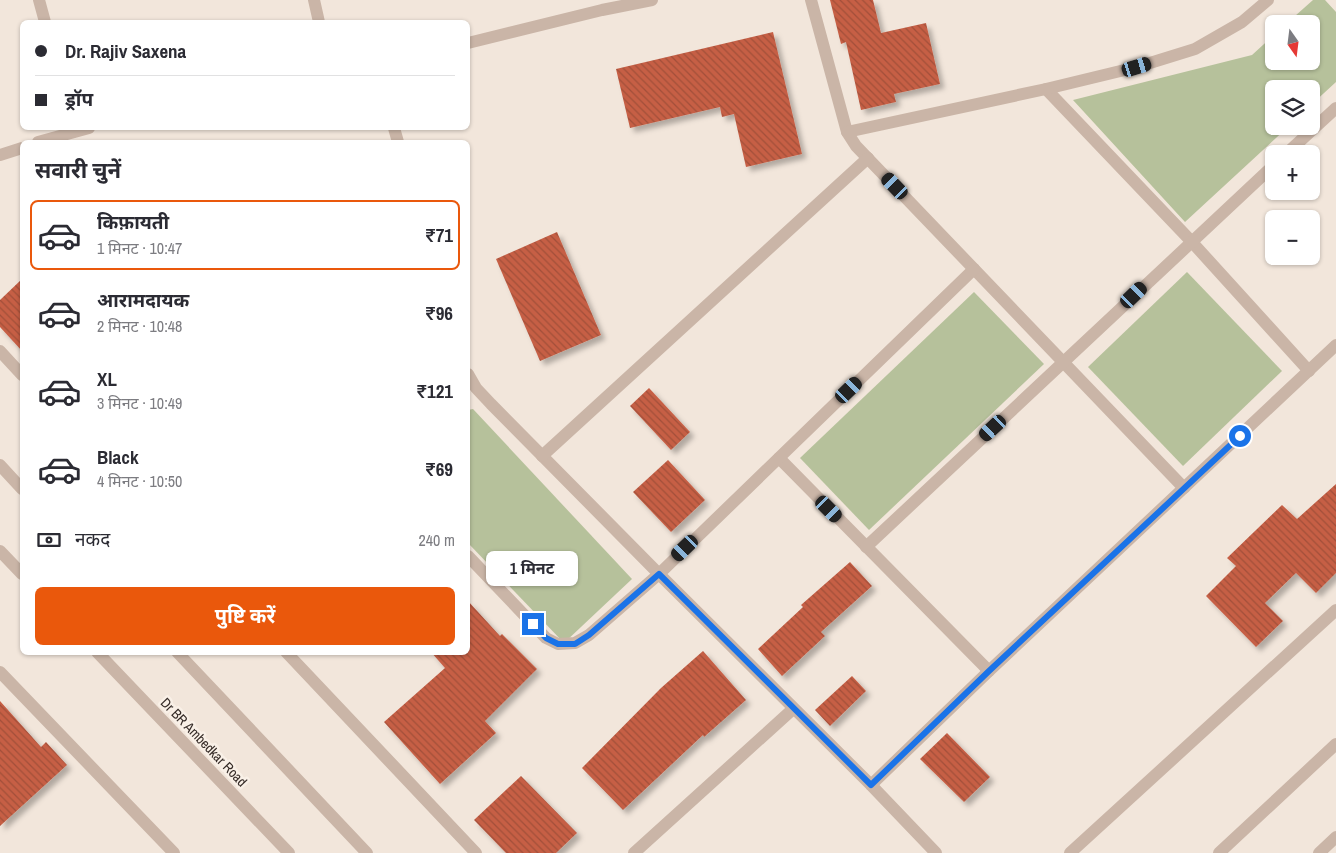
<!DOCTYPE html>
<html lang="hi">
<head>
<meta charset="utf-8">
<style>
	:root { --surface:#fff; --page:#f7f7f7; --text:#2b2b33; --muted:#7c7c81; --line:#e1e1e2; --accent:#ea580c }
	body { margin:0; font-family:"Archivo Narrow","Noto Sans Devanagari",sans-serif; background:var(--page); color:var(--text); height:100vh; display:flex; flex-direction:column; font-size:19px; white-space:nowrap }
	* { box-sizing:border-box; margin:0 }
	p { font-size:16px; color:var(--muted) }
	.icon { flex:none; width:28px; height:28px; fill:none; stroke:currentColor; stroke-width:2; stroke-linecap:round; stroke-linejoin:round }
	.map { position:relative; flex:1; overflow:hidden }
	.sheet { position:absolute; left:20px; top:140px; width:450px; height:515px; display:flex; flex-direction:column; background:var(--surface); border-radius:8px; box-shadow:0 1px 4px #0004 }
	.sheet>* { flex:none }
	.hud { position:absolute; left:20px; top:20px; width:450px; height:110px; border-radius:8px; box-shadow:0 1px 4px #0004; display:grid; align-content:center; height:110px; padding:0 15px; background:var(--surface) }
	.needle { width:32px; rotate:166deg }
	.fabs { position:absolute; left:1265px; top:15px; display:grid; gap:10px }
	.fabs a { display:grid; place-items:center; width:55px; height:55px; border-radius:8px; background:var(--surface); box-shadow:0 1px 4px #0004; font-size:25px }
	.end { position:absolute; width:22px; height:22px; margin:-11px; border:6px solid #1a73e8; background:#fff; box-shadow:0 0 0 2px #fff }
	.from { border-radius:50% }
	.bubble { position:absolute; height:35px; border-radius:8px; background:var(--surface); box-shadow:0 1px 4px #0004; font-size:16px; font-weight:700; line-height:35px; text-align:center }
	.car { position:absolute; width:15px; height:30px; margin:-15px -8px; border-radius:6px; box-shadow:0 0 4px 1px #0007; background:linear-gradient(#222 24%,#8ab4d8 0 40%,#222 0 76%,#8ab4d8 0 86%,#222 0) }
	.hud b { display:flex; align-items:center; gap:18px; height:48px; font-size:19px }
	.hud b+b { border-top:1px solid var(--line) }
	.hud i { width:12px; height:12px; background:var(--text) }
	ul { padding:0; list-style:none }
	li { display:flex; align-items:center; gap:15px; height:70px; margin:0 10px 8px; padding:0 5px; border:2px solid transparent; border-radius:8px }
	li div { flex:1 }
	li b { display:block; font-size:19px }
	li em { font-style:normal; font-weight:700 }
	li.current { border-color:var(--accent) }
	li>.icon { width:45px; height:45px; stroke-width:1.5 }
	h2 { padding:0 15px; font-size:22px; line-height:60px }
	.pay { display:flex; align-items:center; gap:12px; height:55px; padding:0 15px; font-size:19px }
	.pay p { margin-inline-start:auto }
	.cta { display:flex; gap:10px; margin-top:auto; padding:10px 15px }
	.cta a { flex:1; height:58px; border-radius:8px; background:var(--accent); color:#fff; font-size:20px; font-weight:700; line-height:58px; text-align:center }
	.map>svg:first-child { display:block }
	.park { fill:#b6c19b }
	.building { fill:url(#building-back-hatch); filter:url(#shadow) }
	.lines { fill:none; stroke-linecap:round; stroke-linejoin:round }
	.minor { stroke:#cab5a7; stroke-width:12 }
	.tertiary { stroke:#cab5a7; stroke-width:12 }
	.route { stroke:#1a73e8; stroke-width:6 }
	.labels { text-anchor:middle; dominant-baseline:central; stroke-width:5; stroke-linejoin:round; paint-order:stroke }
	.street-label { font-size:14px; fill:#362c28; stroke:#f9f0e7 }
</style>
</head>
<body>
<div class="map">
<svg width="1336" height="853" viewBox="0 0 1336 853">
	<defs>
		<pattern id="building-back-hatch" width="6" height="6" patternUnits="userSpaceOnUse" patternTransform="scale(1.25)"><rect width="6" height="6" fill="#c65f45"/><path d="M-1 5l2 2M0 0l6 6M5-1l2 2" fill="none" stroke="#a24f3a"/></pattern>
		<filter id="shadow"><feDropShadow dx="4.5" dy="4.5" stdDeviation="2.5" flood-color="#0004"/></filter>
	</defs>
	<rect width="100%" height="100%" fill="#f2e6db"/>
	<g class="park">
		<path d="M1313,0H1325L1336,12V82L1311,105V89H1274V126H1289L1185,222L1073,100L1252,55L1274,35V61H1311V24H1286Z"/>
		<path d="M1187,272L1282,371L1183,466L1088,367Z"/>
		<path d="M974,292L1044,364L869,530L800,458Z"/>
		<path d="M473,409L632,579L564,643L468,543V410Z"/>
	</g>
	<g class="building">
		<path d="M830,0H873L881,33L926,23L940,84L894,94L896,102L861,110L846,42L841,44Z"/>
		<path d="M773,32L802,154L746,167L734,114L722,117L720,107L630,128L616,69Z"/>
		<path d="M557,232L601,335L540,361L496,259Z"/>
		<path d="M22,279V351L0,327V300Z"/>
		<path d="M649,388L690,432L671,450L630,406Z"/>
		<path d="M668,460L705,500L671,532L633,492Z"/>
		<path d="M1336,484V573L1316,593L1296,573L1265,603L1283,621L1256,647L1206,596L1236,566L1227,558L1282,505L1297,519Z"/>
		<path d="M850,562L872,586L821,632L825,636L782,676L758,649L803,607L801,605Z"/>
		<path d="M468,601L500,636L502,634L537,669L485,721L496,733L440,784L384,722L445,668L431,652H468Z"/>
		<path d="M703,651L746,700L704,737L703,735L623,810L582,768L661,688Z"/>
		<path d="M852,676L866,691L830,726L815,710Z"/>
		<path d="M0,701L41,747L46,742L67,765L0,826Z"/>
		<path d="M947,733L990,777L964,802L920,759Z"/>
		<path d="M521,776L577,833L556,853H506L474,820Z"/>
	</g>
	<g class="lines">
		<g class="minor">
			<path d="M39,0L45,22"/>
			<path d="M314,0L319,22"/>
			<path d="M811,0L847,132L856,146L1184,488"/>
			<path d="M468,43L602,10L652,0"/>
			<path d="M1046,89L1191,241L1309,371"/>
			<path d="M394,128L398,142"/>
			<path d="M847,132L1046,89L1137,67L1195,49L1242,22L1268,0"/>
			<path d="M38,142L89,128"/>
			<path d="M1286,154L1336,108"/>
			<path d="M0,155L22,148"/>
			<path d="M0,351L22,375"/>
			<path d="M468,374L476,388L491,404L659,574L871,785L936,853"/>
			<path d="M542,456L868,158"/>
			<path d="M779,458L989,671"/>
			<path d="M866,547L1274,165"/>
			<path d="M468,556L546,638L558,644L575,643L589,635L659,574L974,269"/>
			<path d="M286,652L476,853"/>
			<path d="M0,672L174,853"/>
			<path d="M871,785L989,671L1336,345"/>
			<path d="M634,853L793,709"/>
			<path d="M1070,853L1336,610"/>
		</g>
		<g class="tertiary">
			<path d="M0,465L22,489"/>
			<path d="M0,551L22,574"/>
			<path d="M97,652L289,853"/>
			<path d="M177,652L367,853"/>
			<path d="M1219,853L1336,744"/>
			<path d="M1319,853L1336,837"/>
		</g>
	</g>
	<g class="lines">
		<path class="route" d="M533,624L546,638L558,644H575L589,635L659,574L871,785L989,671L1240,436"/>
	</g>
	<g class="labels">
		<g class="street-label">
			<text transform="translate(204 742) rotate(46)">Dr BR Ambedkar Road</text>
		</g>
	</g>
</svg>
<div class="fabs">
<a><svg class="needle" viewBox="-14 -14 28 28"><path d="M0-13l5 13h-10z" fill="#e53935"/><path d="M0 13l5-13h-10z" fill="#7c7c81"/></svg></a>
<a><svg class="icon" aria-label="layers" viewBox="0 0 24 24"><path d="M12 4l9 5-9 5-9-5zM3 14l9 5 9-5"/></svg></a>
<a>+</a>
<a>−</a>
</div>
<i class="end from" style="left:1240px;top:436px"></i>
<i class="end" style="left:533px;top:624px"></i>
<div class="bubble" style="left:486px;top:551px;width:92px">1 मिनट</div>
<i class="car" style="left:1137px;top:67px;rotate:73deg"></i>
<i class="car" style="left:895px;top:186px;rotate:316deg"></i>
<i class="car" style="left:1134px;top:295px;rotate:46deg"></i>
<i class="car" style="left:849px;top:390px;rotate:46deg"></i>
<i class="car" style="left:993px;top:428px;rotate:227deg"></i>
<i class="car" style="left:829px;top:509px;rotate:135deg"></i>
<i class="car" style="left:685px;top:548px;rotate:226deg"></i>
<div class="hud">
<b><i class="from"></i>Dr. Rajiv Saxena</b>
<b><i></i>ड्रॉप</b>
</div>
<section class="sheet">
<h2>सवारी चुनें</h2>
<ul>
<li class="current"><svg class="icon" aria-label="car" viewBox="0 0 24 24"><path d="M5 17H2v-5l4-1 3-4h7l3 4 3 1v5h-3M9 17h6M6 11h13"/><circle cx="7" cy="17" r="2"/><circle cx="17" cy="17" r="2"/></svg><div><b>किफ़ायती</b><p>1 मिनट · 10:47</p></div><em>₹71</em></li>
<li><svg class="icon" aria-label="car" viewBox="0 0 24 24"><path d="M5 17H2v-5l4-1 3-4h7l3 4 3 1v5h-3M9 17h6M6 11h13"/><circle cx="7" cy="17" r="2"/><circle cx="17" cy="17" r="2"/></svg><div><b>आरामदायक</b><p>2 मिनट · 10:48</p></div><em>₹96</em></li>
<li><svg class="icon" aria-label="car" viewBox="0 0 24 24"><path d="M5 17H2v-5l4-1 3-4h7l3 4 3 1v5h-3M9 17h6M6 11h13"/><circle cx="7" cy="17" r="2"/><circle cx="17" cy="17" r="2"/></svg><div><b>XL</b><p>3 मिनट · 10:49</p></div><em>₹121</em></li>
<li><svg class="icon" aria-label="car" viewBox="0 0 24 24"><path d="M5 17H2v-5l4-1 3-4h7l3 4 3 1v5h-3M9 17h6M6 11h13"/><circle cx="7" cy="17" r="2"/><circle cx="17" cy="17" r="2"/></svg><div><b>Black</b><p>4 मिनट · 10:50</p></div><em>₹69</em></li>
</ul>
<div class="pay"><svg class="icon" aria-label="cash" viewBox="0 0 24 24"><path d="M3 7h18v10H3z"/><circle cx="12" cy="12" r="2"/></svg>नकद<p>240 m</p></div>
<div class="cta"><a>पुष्टि करें</a></div>
</section>
</div>
</body>
</html>
